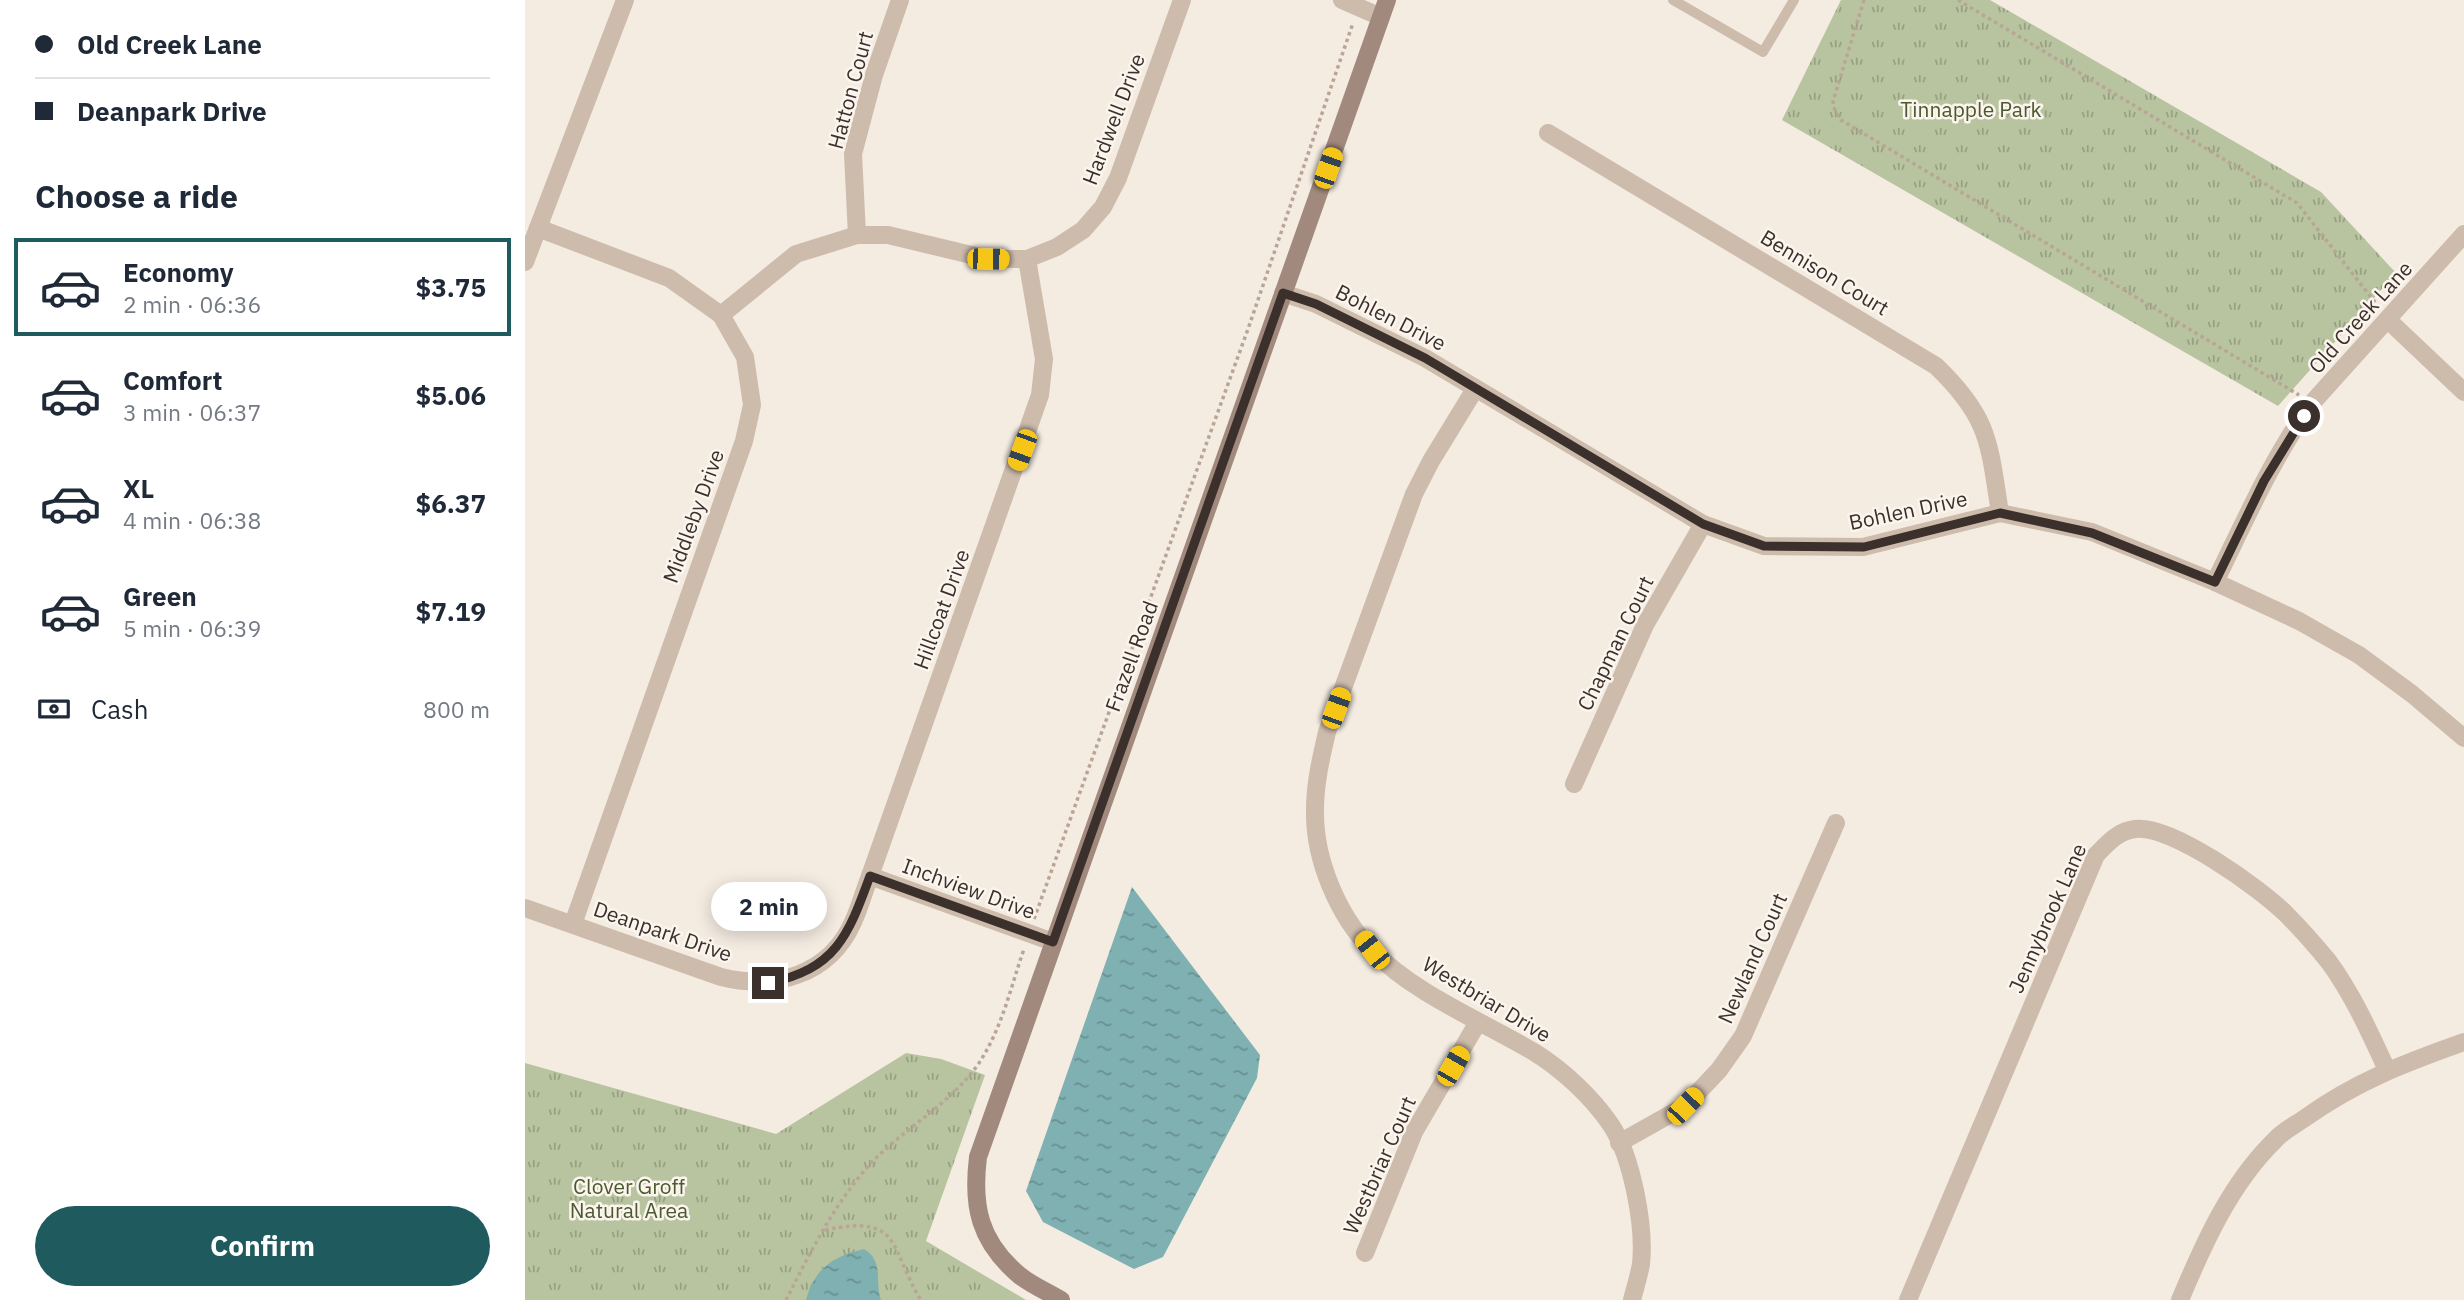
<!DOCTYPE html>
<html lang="en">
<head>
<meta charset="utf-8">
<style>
	:root { --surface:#fff; --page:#f2f2f3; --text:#1f2937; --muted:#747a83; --line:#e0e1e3; --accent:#1f5a5e }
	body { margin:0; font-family:"IBM Plex Sans",sans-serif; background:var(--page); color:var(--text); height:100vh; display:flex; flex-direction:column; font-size:26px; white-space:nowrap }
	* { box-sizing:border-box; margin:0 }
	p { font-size:23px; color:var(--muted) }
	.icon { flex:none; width:38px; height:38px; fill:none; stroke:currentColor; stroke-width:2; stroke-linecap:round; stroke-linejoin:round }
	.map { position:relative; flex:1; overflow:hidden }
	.drawer { display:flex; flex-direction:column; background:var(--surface); width:525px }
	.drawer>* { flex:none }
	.hud { display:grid; align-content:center; height:154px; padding:0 35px; background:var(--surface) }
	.end { position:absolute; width:32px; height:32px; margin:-16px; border:9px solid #3b302b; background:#fff; box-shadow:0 0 0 4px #fff }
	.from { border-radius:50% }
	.bubble { position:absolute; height:49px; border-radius:24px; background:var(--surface); box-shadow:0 4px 18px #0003; font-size:23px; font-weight:700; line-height:49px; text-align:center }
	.car { position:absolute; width:21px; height:42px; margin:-21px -10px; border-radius:9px; box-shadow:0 0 5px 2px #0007; background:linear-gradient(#f5c518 24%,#345 0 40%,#f5c518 0 76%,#345 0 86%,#f5c518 0) }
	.hud b { display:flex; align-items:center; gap:24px; height:66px; font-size:26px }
	.hud b+b { border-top:2px solid var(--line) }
	.hud i { width:18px; height:18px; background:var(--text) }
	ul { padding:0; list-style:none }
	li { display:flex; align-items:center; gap:21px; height:98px; margin:0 14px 10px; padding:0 21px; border:4px solid transparent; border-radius:0px }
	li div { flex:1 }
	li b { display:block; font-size:26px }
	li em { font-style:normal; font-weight:700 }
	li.on { border-color:var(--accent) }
	li>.icon { width:63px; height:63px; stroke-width:1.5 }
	h2 { padding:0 35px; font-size:32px; line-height:84px }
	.pay { display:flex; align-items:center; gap:18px; height:77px; padding:0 35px; font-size:26px }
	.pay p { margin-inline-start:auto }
	.action { display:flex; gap:14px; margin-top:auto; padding:14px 35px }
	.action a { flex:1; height:80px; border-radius:42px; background:var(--accent); color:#fff; font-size:28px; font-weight:700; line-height:80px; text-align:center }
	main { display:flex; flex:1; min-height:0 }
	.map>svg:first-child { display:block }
	.grass { fill:url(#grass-tufts) }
	.water { fill:url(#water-ripples) }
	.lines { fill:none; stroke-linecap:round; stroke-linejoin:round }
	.path { stroke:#b9a596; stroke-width:3.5; stroke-dasharray:3.5 3.5; stroke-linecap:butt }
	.lane { stroke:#cdbbac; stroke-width:10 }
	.street { stroke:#cdbbac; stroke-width:18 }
	.secondary { stroke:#a18a7d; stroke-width:18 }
	.route { stroke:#3b302b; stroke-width:9 }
	.labels { text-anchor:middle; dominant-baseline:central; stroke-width:5; stroke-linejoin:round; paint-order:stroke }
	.street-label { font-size:21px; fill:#3b302b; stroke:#fbf5ee }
	.park-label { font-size:21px; fill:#4a5a2e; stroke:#fbf5ee }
</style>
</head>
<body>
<main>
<section class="drawer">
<div class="hud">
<b><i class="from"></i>Old Creek Lane</b>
<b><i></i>Deanpark Drive</b>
</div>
<h2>Choose a ride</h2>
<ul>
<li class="on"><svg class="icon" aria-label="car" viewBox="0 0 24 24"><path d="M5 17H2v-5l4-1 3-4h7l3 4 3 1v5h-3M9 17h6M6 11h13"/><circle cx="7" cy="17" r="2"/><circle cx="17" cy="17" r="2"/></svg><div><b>Economy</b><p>2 min · 06:36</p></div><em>$3.75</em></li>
<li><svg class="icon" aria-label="car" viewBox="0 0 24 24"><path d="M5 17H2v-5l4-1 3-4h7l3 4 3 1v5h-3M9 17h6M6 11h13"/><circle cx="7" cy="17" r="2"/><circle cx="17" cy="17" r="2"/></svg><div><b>Comfort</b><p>3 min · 06:37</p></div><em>$5.06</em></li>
<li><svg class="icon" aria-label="car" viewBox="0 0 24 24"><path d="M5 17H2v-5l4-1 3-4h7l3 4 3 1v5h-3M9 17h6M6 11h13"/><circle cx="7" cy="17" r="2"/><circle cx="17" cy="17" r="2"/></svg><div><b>XL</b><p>4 min · 06:38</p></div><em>$6.37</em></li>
<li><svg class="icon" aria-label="car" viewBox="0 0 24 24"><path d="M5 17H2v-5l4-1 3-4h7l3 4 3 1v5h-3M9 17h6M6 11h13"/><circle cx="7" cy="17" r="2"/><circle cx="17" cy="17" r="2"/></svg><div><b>Green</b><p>5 min · 06:39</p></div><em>$7.19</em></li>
</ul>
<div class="pay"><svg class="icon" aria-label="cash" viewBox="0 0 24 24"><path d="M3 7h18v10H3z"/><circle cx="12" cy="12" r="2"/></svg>Cash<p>800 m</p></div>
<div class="action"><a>Confirm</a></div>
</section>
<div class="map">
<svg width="1939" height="1300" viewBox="0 0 1939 1300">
	<defs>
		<pattern id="grass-tufts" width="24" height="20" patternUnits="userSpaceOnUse" patternTransform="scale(1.75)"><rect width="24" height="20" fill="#b8c4a0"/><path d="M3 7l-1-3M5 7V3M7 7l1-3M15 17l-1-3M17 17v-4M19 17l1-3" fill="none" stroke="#97a083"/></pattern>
		<pattern id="water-ripples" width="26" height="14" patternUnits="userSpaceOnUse" patternTransform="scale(1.75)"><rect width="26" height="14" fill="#7fb0b2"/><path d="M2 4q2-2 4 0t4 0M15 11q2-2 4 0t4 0" fill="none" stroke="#699091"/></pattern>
	</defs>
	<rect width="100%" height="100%" fill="#f4ebe1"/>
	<g class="grass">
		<path d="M1316,0H1465L1796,192L1871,273L1753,406L1257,120Z"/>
		<path d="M381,1053L416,1059L460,1075L401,1241L501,1300H0V1063L251,1134Z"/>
	</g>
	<g class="water">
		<path d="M607,887L735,1055L732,1078L638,1257L609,1269L518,1222L501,1191Z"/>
		<path d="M339,1249C360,1262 349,1281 356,1300H281C290,1268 307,1257 339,1249Z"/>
	</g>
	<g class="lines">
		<g class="path">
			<path d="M1339,0L1308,101L1310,111L1316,120L1774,395"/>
			<path d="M1433,0L1772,203L1853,306"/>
			<path d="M509,919L723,329L828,23"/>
			<path d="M300,1230C379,1213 364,1250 396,1300"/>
			<path d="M261,1300C286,1251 313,1196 352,1157C385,1125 428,1101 454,1063C478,1026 485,989 499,949"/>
		</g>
		<path class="lane" d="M1148,0L1238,52L1269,0"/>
		<g class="street">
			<path d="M817,0L856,17"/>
			<path d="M1023,133L1411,366C1465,418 1464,443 1475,513"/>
			<path d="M13,228L144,278L196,315L220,357L227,405L219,441L48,924"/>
			<path d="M332,235L328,154L349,75L375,0"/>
			<path d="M0,262L100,0"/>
			<path d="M758,293L791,304L900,358L1178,524L1239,546L1338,547L1475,513L1567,532L1690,582L1774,621L1834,655L1887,694L1939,738"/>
			<path d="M196,315L271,254L332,235H363L463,259H502L532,247L558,230L578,207L593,178L657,0"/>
			<path d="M1863,320L1939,392"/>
			<path d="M950,389L906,461L889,494L802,732C796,758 790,783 790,810C789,859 813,916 847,950C889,994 957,1021 1009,1052C1038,1070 1067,1097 1086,1125C1107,1157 1120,1226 1116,1264C1114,1276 1110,1288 1107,1300"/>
			<path d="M1690,582C1720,521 1747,458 1787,403L1939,234"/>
			<path d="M1049,784L1120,625L1178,524"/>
			<path d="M345,876L528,942"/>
			<path d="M0,908L196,977C249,990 304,976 328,922C335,907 339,891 345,876L515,395L519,359L502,259"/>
			<path d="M1094,1143L1160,1106L1194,1070L1218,1036L1311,823"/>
			<path d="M840,1253L889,1132L953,1022"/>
			<path d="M1383,1300L1571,855C1583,843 1593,831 1610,829C1646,824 1736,889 1761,914C1776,929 1791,946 1804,962C1828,995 1845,1033 1862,1070"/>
			<path d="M1655,1300C1679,1243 1705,1184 1750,1140C1758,1131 1770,1125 1780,1118C1832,1081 1880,1063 1939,1042"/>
		</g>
		<path class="secondary" d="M536,1300C523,1292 506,1285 494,1275C454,1241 447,1206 453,1157L862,0"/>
	</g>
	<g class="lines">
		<path class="route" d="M243,983C311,969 323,936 345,876L528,942L758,293L791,304L900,358L1178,524L1239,546L1339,547L1475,513L1567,533L1690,582L1739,481L1779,416"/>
	</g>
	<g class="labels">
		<g class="street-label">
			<text transform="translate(325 90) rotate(-75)">Hatton Court</text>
			<text transform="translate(588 119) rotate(-69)">Hardwell Drive</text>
			<text transform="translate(1300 272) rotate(31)">Bennison Court</text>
			<text transform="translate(866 317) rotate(27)">Bohlen Drive</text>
			<text transform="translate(1835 317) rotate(-48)">Old Creek Lane</text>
			<text transform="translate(1383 510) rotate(-12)">Bohlen Drive</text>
			<text transform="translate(168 516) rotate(-70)">Middleby Drive</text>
			<text transform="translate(416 609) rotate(-70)">Hillcoat Drive</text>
			<text transform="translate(1090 643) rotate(-64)">Chapman Court</text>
			<text transform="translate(606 656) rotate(-70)">Frazell Road</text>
			<text transform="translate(444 888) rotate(20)">Inchview Drive</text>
			<text transform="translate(1522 918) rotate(-66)">Jennybrook Lane</text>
			<text transform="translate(138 931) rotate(19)">Deanpark Drive</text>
			<text transform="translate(1227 958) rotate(-66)">Newland Court</text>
			<text transform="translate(962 999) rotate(31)">Westbriar Drive</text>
			<text transform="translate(854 1165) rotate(-66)">Westbriar Court</text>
		</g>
		<g class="park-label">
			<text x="1446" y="109">Tinnapple Park</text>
			<text x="104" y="1186">Clover Groff<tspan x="104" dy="24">Natural Area</tspan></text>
		</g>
	</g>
</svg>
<i class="end from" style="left:1779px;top:416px"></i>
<i class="end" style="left:243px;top:983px"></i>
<div class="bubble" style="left:186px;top:882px;width:116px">2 min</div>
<i class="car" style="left:803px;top:168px;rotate:19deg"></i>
<i class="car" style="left:463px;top:259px;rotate:91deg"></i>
<i class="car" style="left:497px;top:450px;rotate:200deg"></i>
<i class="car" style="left:811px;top:708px;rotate:20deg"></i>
<i class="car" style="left:847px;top:950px;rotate:322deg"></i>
<i class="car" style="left:928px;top:1066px;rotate:30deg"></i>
<i class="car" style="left:1160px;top:1106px;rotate:44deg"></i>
</div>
</main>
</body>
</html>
